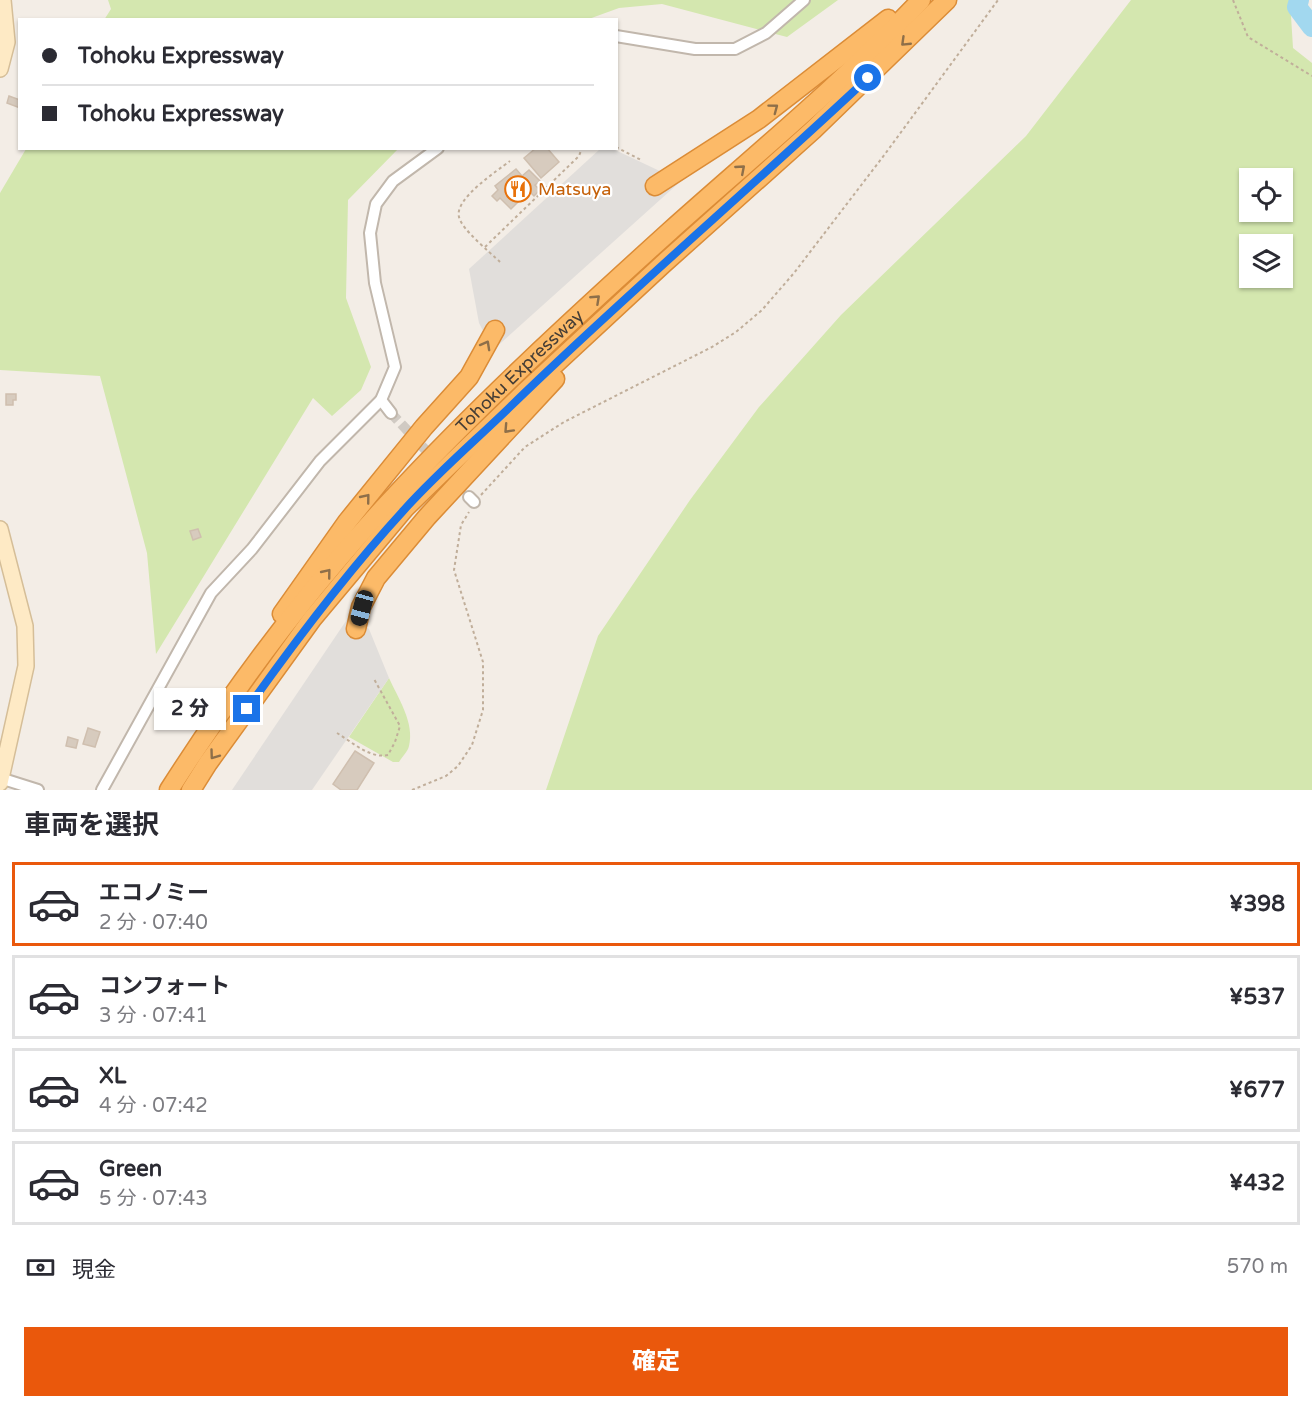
<!DOCTYPE html>
<html lang="ja">
<head>
<meta charset="utf-8">
<style>
	:root { --surface:#fff; --page:#f7f7f7; --text:#2b2b33; --muted:#7c7c81; --line:#e1e1e2; --accent:#ea580c }
	body { margin:0; font-family:"Varela Round","Noto Sans JP",sans-serif; background:var(--page); color:var(--text); height:100vh; display:flex; flex-direction:column; font-size:22px; white-space:nowrap }
	* { box-sizing:border-box; margin:0 }
	p { font-size:20px; color:var(--muted) }
	.icon { flex:none; width:33px; height:33px; fill:none; stroke:currentColor; stroke-width:2; stroke-linecap:round; stroke-linejoin:round }
	.map { position:relative; height:790px; overflow:hidden }
	.side { display:flex; flex-direction:column; background:var(--surface); flex:1 }
	.side>* { flex:none }
	.guide { position:absolute; left:18px; top:18px; width:600px; height:132px; border-radius:0px; box-shadow:0 2px 4px #0004; display:grid; align-content:center; height:132px; padding:0 24px; background:var(--surface) }
	.tools { position:absolute; left:1239px; top:168px; display:grid; gap:12px }
	.tools a { display:grid; place-items:center; width:54px; height:54px; border-radius:0px; background:var(--surface); box-shadow:0 2px 4px #0004; font-size:30px }
	.end { position:absolute; width:27px; height:27px; margin:-14px; border:8px solid #1a73e8; background:#fff; box-shadow:0 0 0 3px #fff }
	.from { border-radius:50% }
	.bubble { position:absolute; height:42px; border-radius:0px; background:var(--surface); box-shadow:0 2px 4px #0004; font-size:20px; font-weight:800; line-height:42px; text-align:center }
	.car { position:absolute; width:18px; height:36px; margin:-18px -9px; border-radius:8px; box-shadow:0 0 4px 2px #0007; background:linear-gradient(#222 24%,#8ab4d8 0 40%,#222 0 76%,#8ab4d8 0 86%,#222 0) }
	.guide b { display:flex; align-items:center; gap:21px; height:57px; font-size:22px }
	.guide b+b { border-top:2px solid var(--line) }
	.guide i { width:15px; height:15px; background:var(--text) }
	ul { padding:0; list-style:none }
	li { display:flex; align-items:center; gap:18px; height:84px; margin:0 12px 9px; padding:0 12px; border:3px solid var(--line); border-radius:0px }
	li div { flex:1 }
	li b { display:block; font-size:22px }
	li em { font-style:normal; font-weight:800 }
	li.current { border-color:var(--accent) }
	li>.icon { width:54px; height:54px; stroke-width:1.5 }
	h2 { padding:0 24px; font-size:27px; line-height:72px }
	.pay { display:flex; align-items:center; gap:15px; height:66px; padding:0 24px; font-size:22px }
	.pay p { margin-inline-start:auto }
	.action { display:flex; gap:12px; margin-top:auto; padding:12px 24px }
	.action a { flex:1; height:69px; border-radius:0px; background:var(--accent); color:#fff; font-size:24px; font-weight:800; line-height:69px; text-align:center }
	.map>svg:first-child { display:block }
	.green { fill:#d4e7af; fill-rule:evenodd }
	.parking { fill:#e1dedb }
	.lines { fill:none; stroke-linecap:round; stroke-linejoin:round }
	.river { stroke:#a2d8ef; stroke-width:20 }
	.building { fill:#d7cbbe; stroke:#cfbfaf; stroke-width:1.5 }
	.street-tunnel { stroke:#d0cac3; stroke-width:10; stroke-dasharray:10 5; stroke-linecap:butt }
	.street-casing { stroke:#c1b7ac; stroke-width:14 }
	.secondary-casing { stroke:#d5be98; stroke-width:18 }
	.highway-casing { stroke:#db8c37; stroke-width:21 }
	.path { stroke:#c0ae9a; stroke-width:2; stroke-dasharray:3 3; stroke-linecap:butt }
	.street { stroke:#fff; stroke-width:10 }
	.secondary { stroke:#feeac5; stroke-width:15 }
	.highway { stroke:#fcba68; stroke-width:18 }
	.oneway { stroke:#8e6f49 }
	.route { stroke:#1a73e8; stroke-width:8 }
	.labels { text-anchor:middle; dominant-baseline:central; stroke-width:4.5; stroke-linejoin:round; paint-order:stroke }
	.food-label { font-size:18px; fill:#c56008; stroke:#fff; text-anchor:start }
	.street-label { font-size:18px; fill:#453d35; stroke:#fff }
</style>
</head>
<body>
<div class="map">
<svg width="1312" height="790" viewBox="0 0 1312 790">
	<rect width="100%" height="100%" fill="#f3ede6"/>
	<g class="green">
		<path d="M108,0H838L787,37L662,4L619,8L586,20H104L111,9Z"/>
		<path d="M1131,0H1290L1293,48L1312,63V790H546L598,636L690,500L759,407L841,315L1026,136ZM1282,178V212H1250V178ZM1282,244V278H1250V244Z"/>
		<path d="M26,149H398L348,200L346,298L371,367L361,390L332,416L313,398L156,654L147,553L100,376L0,370V193Z"/>
		<path d="M389,678C398,698 415,723 409,746C408,751 402,757 399,762H393L349,737Z"/>
	</g>
	<g class="parking">
		<path d="M600,149H613L681,181L493,350L479,323L469,269Z"/>
		<path d="M350,615L369,629L389,678L312,790H232Z"/>
	</g>
	<g class="lines">
		<path class="river" d="M1299,0L1297,7L1312,27"/>
	</g>
	<g class="building">
		<path d="M9,96L20,100V108L7,103Z"/>
		<path d="M536,148H547L559,162L541,178L524,158Z"/>
		<path d="M516,169L522,176L529,170L540,181L535,185L540,190L534,196L529,191L511,209L500,198L497,201L492,196L498,190L495,186Z"/>
		<path d="M6,394H16V400H13V405H6Z"/>
		<path d="M198,529L201,537L193,540L190,531Z"/>
		<path d="M88,728L100,732L95,747L83,744Z"/>
		<path d="M68,737L78,740L76,748L66,746Z"/>
		<path d="M355,751L374,763L357,790H341L333,784Z"/>
	</g>
	<g class="lines">
		<path class="street-tunnel" d="M391,413L436,461"/>
		<g class="street-casing">
			<g id="street">
				<path d="M616,36L695,49H735L766,33L804,0"/>
				<path d="M381,400L391,413"/>
				<path d="M469,497L474,502"/>
				<path d="M0,778L38,790"/>
				<path d="M102,790L211,593L252,549L320,461L381,400L395,367L375,283L370,233L376,204L393,181L438,148"/>
			</g>
		</g>
		<g class="secondary-casing">
			<g id="secondary">
				<path d="M0,69L7,42L3,0"/>
				<path d="M0,529L25,626L26,666L0,783"/>
			</g>
		</g>
		<g class="highway-casing">
			<g id="highway">
				<path d="M655,186L759,119L888,19"/>
				<path d="M282,614L347,522L424,427L469,377L495,330"/>
				<path d="M356,629L361,607L376,578L427,517L555,379"/>
				<path id="s1" d="M169,790C235,687 309,587 393,498C480,404 575,317 670,231C755,155 843,83 921,0"/>
				<path d="M191,790L208,763L312,619L405,508L525,392L663,264L813,130L947,0"/>
			</g>
		</g>
		<g class="path">
			<path d="M1233,0L1248,37L1312,76"/>
			<path d="M616,147L641,160"/>
			<path d="M485,247L579,156L582,148"/>
			<path d="M500,262C490,252 462,230 459,217C454,199 497,171 510,161"/>
			<path d="M481,495L525,447L564,422L712,347L736,332L762,310L794,273L885,154L998,0"/>
			<path d="M337,733C352,742 370,759 388,755L395,742L400,726L374,679"/>
			<path d="M412,790L446,776L458,766L472,745L483,710V662L454,570L461,525L469,512"/>
		</g>
		<use href="#street" class="street"/>
		<use href="#secondary" class="secondary"/>
		<use href="#highway" class="highway"/>
	</g>
	<defs><path id="oneway-chevron" d="M-2-3.5L2.5 0L-2 3.5" fill="none" stroke-width="1.6" stroke-linecap="round" stroke-linejoin="round" transform="scale(1.5)"/></defs>
	<g class="oneway">
		<use href="#oneway-chevron" transform="translate(905 42) rotate(136)"/>
		<use href="#oneway-chevron" transform="translate(774 108) rotate(-37)"/>
		<use href="#oneway-chevron" transform="translate(741 169) rotate(-41)"/>
		<use href="#oneway-chevron" transform="translate(596 299) rotate(-43)"/>
		<use href="#oneway-chevron" transform="translate(486 345) rotate(-61)"/>
		<use href="#oneway-chevron" transform="translate(508 429) rotate(133)"/>
		<use href="#oneway-chevron" transform="translate(366 498) rotate(-51)"/>
		<use href="#oneway-chevron" transform="translate(327 573) rotate(-51)"/>
		<use href="#oneway-chevron" transform="translate(214 755) rotate(126)"/>
	</g>
	<g class="lines">
		<path class="route" d="M247,709C296,640 347,572 404,510C437,473 476,440 511,406C627,293 750,189 868,78"/>
	</g>
	<defs>
		<g id="restaurant-ring" transform="scale(1.35)"><circle r="9.5" fill="#fff" stroke="#e8710a" stroke-width="1.5"/><path d="M-5-6h1v4h1v-4h1v4h1v-4h1v5L-1.5 .5V6h-2V.5L-5-1ZM5-6V6H3V1.5H1.5Q1.5-4 5-6Z" fill="#e8710a"/></g>
	</defs>
	<g fill-rule="evenodd">
		<use href="#restaurant-ring" x="518" y="189"/>
	</g>
	<g class="labels">
		<g class="food-label">
			<text x="538" y="189">Matsuya</text>
		</g>
		<g class="street-label">
			<text stroke="none"><textPath href="#s1" startOffset="548">Tohoku Expressway</textPath></text>
		</g>
	</g>
</svg>
<div class="tools">
<a><svg class="icon" aria-label="locate" viewBox="0 0 24 24"><circle cx="12" cy="12" r="6"/><path d="M12 2v4M12 18v4M2 12h4M18 12h4"/></svg></a>
<a><svg class="icon" aria-label="layers" viewBox="0 0 24 24"><path d="M12 4l9 5-9 5-9-5zM3 14l9 5 9-5"/></svg></a>
</div>
<i class="end from" style="left:868px;top:78px"></i>
<i class="end" style="left:247px;top:709px"></i>
<div class="bubble" style="left:154px;top:688px;width:72px">2 分</div>
<i class="car" style="left:362px;top:608px;rotate:195deg"></i>
<div class="guide">
<b><i class="from"></i>Tohoku Expressway</b>
<b><i></i>Tohoku Expressway</b>
</div>
</div>
<section class="side">
<h2>車両を選択</h2>
<ul>
<li class="current"><svg class="icon" aria-label="car" viewBox="0 0 24 24"><path d="M5 17H2v-5l4-1 3-4h7l3 4 3 1v5h-3M9 17h6M6 11h13"/><circle cx="7" cy="17" r="2"/><circle cx="17" cy="17" r="2"/></svg><div><b>エコノミー</b><p>2 分 · 07:40</p></div><em>¥398</em></li>
<li><svg class="icon" aria-label="car" viewBox="0 0 24 24"><path d="M5 17H2v-5l4-1 3-4h7l3 4 3 1v5h-3M9 17h6M6 11h13"/><circle cx="7" cy="17" r="2"/><circle cx="17" cy="17" r="2"/></svg><div><b>コンフォート</b><p>3 分 · 07:41</p></div><em>¥537</em></li>
<li><svg class="icon" aria-label="car" viewBox="0 0 24 24"><path d="M5 17H2v-5l4-1 3-4h7l3 4 3 1v5h-3M9 17h6M6 11h13"/><circle cx="7" cy="17" r="2"/><circle cx="17" cy="17" r="2"/></svg><div><b>XL</b><p>4 分 · 07:42</p></div><em>¥677</em></li>
<li><svg class="icon" aria-label="car" viewBox="0 0 24 24"><path d="M5 17H2v-5l4-1 3-4h7l3 4 3 1v5h-3M9 17h6M6 11h13"/><circle cx="7" cy="17" r="2"/><circle cx="17" cy="17" r="2"/></svg><div><b>Green</b><p>5 分 · 07:43</p></div><em>¥432</em></li>
</ul>
<div class="pay"><svg class="icon" aria-label="cash" viewBox="0 0 24 24"><path d="M3 7h18v10H3z"/><circle cx="12" cy="12" r="2"/></svg>現金<p>570 m</p></div>
<div class="action"><a>確定</a></div>
</section>
</body>
</html>
